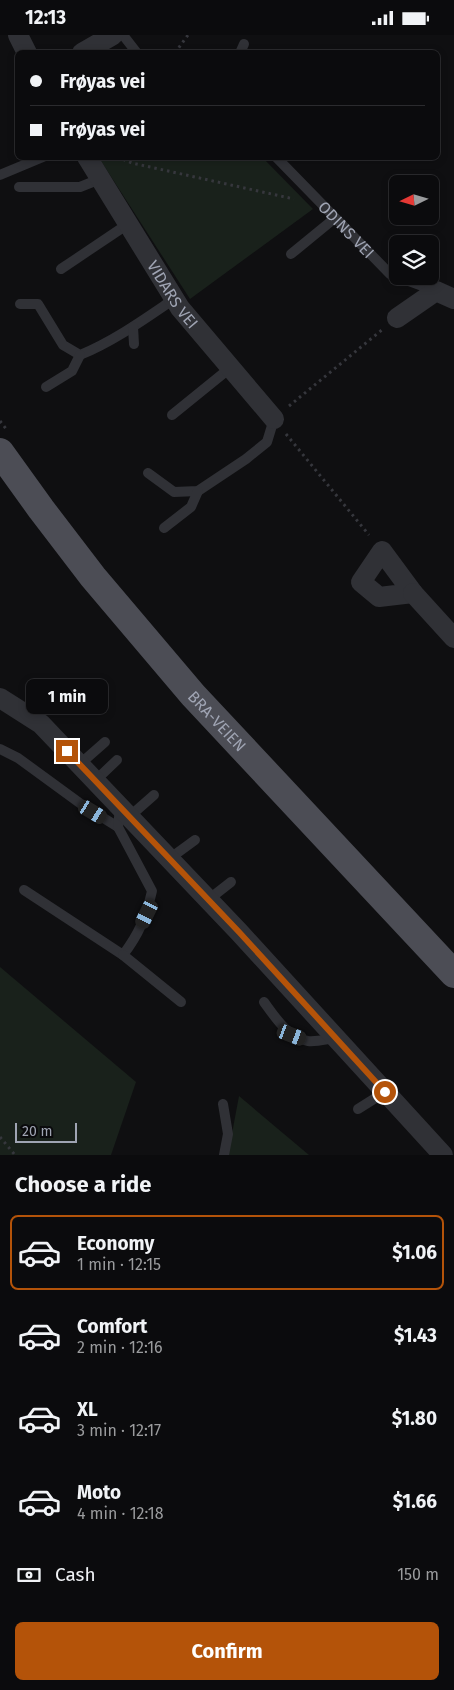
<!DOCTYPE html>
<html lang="en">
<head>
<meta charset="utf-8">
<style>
	:root { --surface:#0b0b0d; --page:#141416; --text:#f1f3f6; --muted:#9a9b9d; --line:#2b2b2e; --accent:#b45309 }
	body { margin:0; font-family:"Fira Sans",sans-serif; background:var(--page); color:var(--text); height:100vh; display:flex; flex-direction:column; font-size:19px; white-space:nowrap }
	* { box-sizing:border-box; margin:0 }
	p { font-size:16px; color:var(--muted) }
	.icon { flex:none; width:28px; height:28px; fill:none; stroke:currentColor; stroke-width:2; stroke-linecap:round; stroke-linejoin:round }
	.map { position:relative; height:1120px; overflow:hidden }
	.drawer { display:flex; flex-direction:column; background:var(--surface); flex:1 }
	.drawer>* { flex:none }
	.guide { position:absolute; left:15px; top:15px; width:425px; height:110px; border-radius:8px; box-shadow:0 2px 8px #0003,0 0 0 1px var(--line); display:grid; align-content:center; height:110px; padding:0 15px; background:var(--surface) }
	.needle { width:32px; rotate:265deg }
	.buttons { position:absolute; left:389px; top:140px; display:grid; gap:10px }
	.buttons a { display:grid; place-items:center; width:50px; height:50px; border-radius:8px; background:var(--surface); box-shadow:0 2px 8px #0003,0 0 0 1px var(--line); font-size:25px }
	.scale { position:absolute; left:15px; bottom:12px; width:62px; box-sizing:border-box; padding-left:5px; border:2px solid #9fa4b3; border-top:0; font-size:14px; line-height:18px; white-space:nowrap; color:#9fa4b3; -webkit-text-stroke:4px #0a0a0c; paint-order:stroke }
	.end { position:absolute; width:22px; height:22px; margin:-11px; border:6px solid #b45309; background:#fff; box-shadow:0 0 0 2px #fff }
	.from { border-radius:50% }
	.bubble { position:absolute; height:35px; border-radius:8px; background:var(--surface); box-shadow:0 2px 8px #0003,0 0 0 1px var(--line); font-size:16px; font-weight:700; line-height:35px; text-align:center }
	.car { position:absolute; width:15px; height:30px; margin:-15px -8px; border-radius:6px; box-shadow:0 0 4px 1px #0007; background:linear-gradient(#222 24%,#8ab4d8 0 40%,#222 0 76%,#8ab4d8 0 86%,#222 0) }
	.guide b { display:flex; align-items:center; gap:18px; height:48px; font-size:19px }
	.guide b+b { border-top:1px solid var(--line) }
	.guide i { width:12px; height:12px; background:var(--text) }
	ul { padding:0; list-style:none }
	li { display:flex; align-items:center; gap:15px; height:75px; margin:0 10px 8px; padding:0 5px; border:2px solid transparent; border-radius:8px }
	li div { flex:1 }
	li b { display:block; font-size:19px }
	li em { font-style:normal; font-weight:700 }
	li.current { border-color:var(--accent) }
	li>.icon { width:45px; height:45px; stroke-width:1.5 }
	h2 { padding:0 15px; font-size:22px; line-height:60px }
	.pay { display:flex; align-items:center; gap:12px; height:55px; padding:0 15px; font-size:19px }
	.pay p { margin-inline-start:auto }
	.button { display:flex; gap:10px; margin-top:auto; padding:10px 15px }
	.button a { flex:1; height:58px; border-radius:8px; background:var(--accent); color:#fff; font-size:20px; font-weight:700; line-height:58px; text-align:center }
	.status { display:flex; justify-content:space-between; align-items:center; height:35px; padding:0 25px; background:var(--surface); direction:ltr }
	.status svg { height:14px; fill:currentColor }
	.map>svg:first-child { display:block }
	.green { fill:#19211b }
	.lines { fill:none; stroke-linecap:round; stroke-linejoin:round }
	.path { stroke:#36373d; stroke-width:3; stroke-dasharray:2.5 4; stroke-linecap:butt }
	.lane { stroke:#303136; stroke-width:10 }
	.street { stroke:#303136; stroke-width:20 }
	.primary { stroke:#4c4d55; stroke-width:28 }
	.route { stroke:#b45309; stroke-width:6 }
	.labels { text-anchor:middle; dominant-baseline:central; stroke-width:5; stroke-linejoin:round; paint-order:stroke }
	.street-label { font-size:16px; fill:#9fa4b3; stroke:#0a0a0c }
</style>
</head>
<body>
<div class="status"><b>12:13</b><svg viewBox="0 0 49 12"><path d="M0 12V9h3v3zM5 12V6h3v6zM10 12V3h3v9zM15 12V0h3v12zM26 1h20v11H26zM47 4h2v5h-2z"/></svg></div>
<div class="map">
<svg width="454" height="1120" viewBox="0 0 454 1120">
	<rect width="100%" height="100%" fill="#0f0f11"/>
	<g class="green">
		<path d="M99,123H263L313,174L190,264Z"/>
		<path d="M0,932L136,1047L111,1120H0Z"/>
		<path d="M239,1061L309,1120H228Z"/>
	</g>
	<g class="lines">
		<g class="path">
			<path d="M175,18L188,0"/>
			<path d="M117,122L132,128L294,164"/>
			<path d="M289,371L383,294"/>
			<path d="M0,386L7,395"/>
			<path d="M286,399L369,500"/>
			<path d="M0,1102L15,1120"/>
		</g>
		<g class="lane">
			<path d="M123,0L137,18"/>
			<path d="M240,18L244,9"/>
			<path id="s1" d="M276,122L390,239L436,256"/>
			<path d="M0,140L43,122"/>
			<path d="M19,152H80L100,144"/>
			<path d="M291,219L335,183"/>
			<path d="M61,234L128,189"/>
			<path d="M20,269H38L63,310L80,320C114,306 143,285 174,264"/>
			<path d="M133,292L134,309"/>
			<path d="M46,352L72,336L80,320"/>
			<path d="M172,380L230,333"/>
			<path d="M148,438L174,457L198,456L246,424L267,407L274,384"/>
			<path d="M164,493L191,472L198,456"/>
			<path d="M0,714L18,723L81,769L118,792"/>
			<path d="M80,729L105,707"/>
			<path d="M95,746L117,725"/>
			<path d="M129,782L154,760"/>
			<path d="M169,824L195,805"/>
			<path d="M24,855L123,920C139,899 146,882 152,856L118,792L120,773"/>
			<path d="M208,865L231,847"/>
			<path d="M123,920L181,967"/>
			<path d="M264,967C275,982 288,1003 308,1006C317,1007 327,1004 336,1003"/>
			<path d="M223,1069L228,1099L224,1120"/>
			<path d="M358,1074L385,1057"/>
		</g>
		<g class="street">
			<path d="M18,0L27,18"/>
			<path d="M82,18L113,0"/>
			<path id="s2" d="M87,122L180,273L274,384"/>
			<path d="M397,283L436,256L454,264"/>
			<path d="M382,516L413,558L379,562L361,547Z"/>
			<path d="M413,558L454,603"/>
			<path d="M0,663L41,689L239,897L443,1120"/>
		</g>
		<path class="primary" id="s3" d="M0,417L41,474L93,542L193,660L454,939"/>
	</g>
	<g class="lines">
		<path class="route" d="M67,716L239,897L385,1057"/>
	</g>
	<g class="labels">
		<g class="street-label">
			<text stroke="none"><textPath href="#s1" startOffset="101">ODINS VEI</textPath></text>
			<text stroke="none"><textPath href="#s2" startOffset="162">VIDARS VEI</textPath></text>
			<text stroke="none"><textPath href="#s3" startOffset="346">BRA-VEIEN</textPath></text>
		</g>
	</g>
</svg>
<div class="buttons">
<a><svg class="needle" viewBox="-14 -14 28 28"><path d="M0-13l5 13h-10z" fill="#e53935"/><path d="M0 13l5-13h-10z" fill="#9a9b9d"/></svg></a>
<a><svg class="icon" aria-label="layers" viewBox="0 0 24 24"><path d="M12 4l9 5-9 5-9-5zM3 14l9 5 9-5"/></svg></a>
</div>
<div class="scale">20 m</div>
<i class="end from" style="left:385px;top:1057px"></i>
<i class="end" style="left:67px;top:716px"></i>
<div class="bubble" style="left:26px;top:644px;width:82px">1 min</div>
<i class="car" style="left:93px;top:777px;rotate:121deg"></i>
<i class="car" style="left:147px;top:879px;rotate:206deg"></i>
<i class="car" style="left:292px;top:1000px;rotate:111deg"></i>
<div class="guide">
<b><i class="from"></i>Frøyas vei</b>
<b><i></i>Frøyas vei</b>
</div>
</div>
<section class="drawer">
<h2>Choose a ride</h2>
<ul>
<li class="current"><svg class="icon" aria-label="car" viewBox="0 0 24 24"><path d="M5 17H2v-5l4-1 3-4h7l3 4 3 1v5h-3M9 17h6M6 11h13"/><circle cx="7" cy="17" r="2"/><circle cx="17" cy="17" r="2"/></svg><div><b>Economy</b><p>1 min · 12:15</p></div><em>$1.06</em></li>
<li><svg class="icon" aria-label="car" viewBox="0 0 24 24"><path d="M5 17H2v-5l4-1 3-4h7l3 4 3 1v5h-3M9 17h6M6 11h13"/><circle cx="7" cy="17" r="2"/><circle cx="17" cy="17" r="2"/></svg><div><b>Comfort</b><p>2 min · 12:16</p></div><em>$1.43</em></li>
<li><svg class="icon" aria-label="car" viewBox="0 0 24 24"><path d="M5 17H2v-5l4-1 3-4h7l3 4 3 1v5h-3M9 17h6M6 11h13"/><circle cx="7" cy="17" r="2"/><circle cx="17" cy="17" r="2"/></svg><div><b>XL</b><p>3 min · 12:17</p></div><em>$1.80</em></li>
<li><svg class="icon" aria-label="car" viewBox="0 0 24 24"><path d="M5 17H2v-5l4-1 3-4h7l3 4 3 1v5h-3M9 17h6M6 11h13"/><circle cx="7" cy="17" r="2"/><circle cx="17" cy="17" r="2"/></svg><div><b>Moto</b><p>4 min · 12:18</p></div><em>$1.66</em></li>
</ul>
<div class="pay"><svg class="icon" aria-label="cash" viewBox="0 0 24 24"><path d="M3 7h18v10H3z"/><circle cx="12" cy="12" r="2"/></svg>Cash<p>150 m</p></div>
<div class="button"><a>Confirm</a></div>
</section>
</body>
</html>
